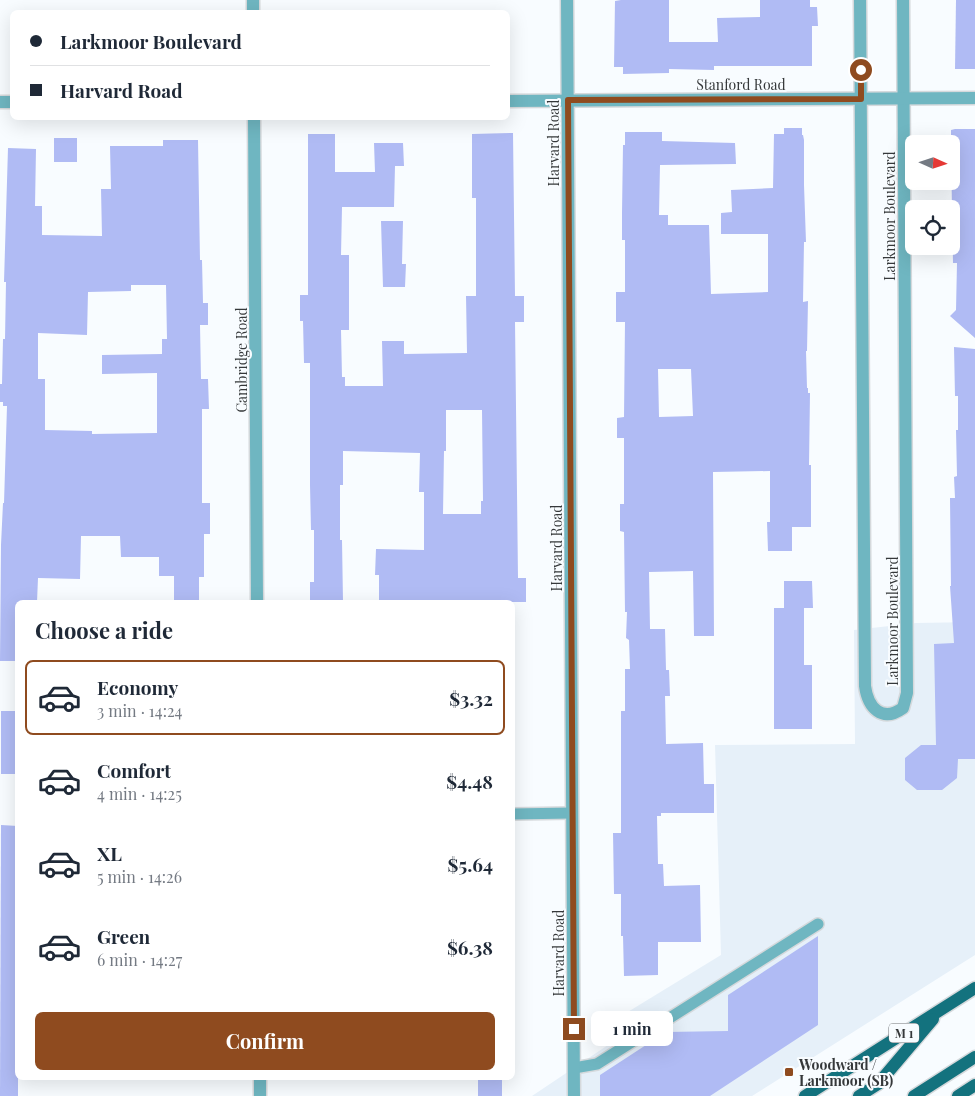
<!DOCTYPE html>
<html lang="en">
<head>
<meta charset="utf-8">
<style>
	:root { --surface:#fff; --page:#f2f2f3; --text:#1f2937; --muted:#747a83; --line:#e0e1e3; --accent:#8f4b1f }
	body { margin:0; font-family:"Playfair Display",serif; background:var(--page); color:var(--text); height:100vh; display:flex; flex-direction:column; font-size:19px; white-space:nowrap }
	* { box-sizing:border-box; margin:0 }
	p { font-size:16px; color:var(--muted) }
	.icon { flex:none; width:28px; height:28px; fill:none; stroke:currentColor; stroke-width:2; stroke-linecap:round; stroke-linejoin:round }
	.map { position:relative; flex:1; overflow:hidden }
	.side { position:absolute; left:15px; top:600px; width:500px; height:480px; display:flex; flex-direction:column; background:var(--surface); border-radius:8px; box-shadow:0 5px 20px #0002 }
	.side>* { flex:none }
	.banner { position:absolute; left:10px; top:10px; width:500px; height:110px; border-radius:8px; box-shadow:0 5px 20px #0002; display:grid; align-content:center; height:110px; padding:0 20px; background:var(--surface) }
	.needle { width:32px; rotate:93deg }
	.controls { position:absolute; left:905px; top:135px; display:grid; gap:10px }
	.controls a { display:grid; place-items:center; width:55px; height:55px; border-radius:8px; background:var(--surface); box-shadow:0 5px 20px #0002; font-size:25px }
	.end { position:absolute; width:22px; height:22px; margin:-11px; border:6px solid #8f4b1f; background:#fff; box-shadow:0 0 0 2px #fff }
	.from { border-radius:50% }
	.bubble { position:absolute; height:35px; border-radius:8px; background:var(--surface); box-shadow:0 5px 20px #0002; font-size:16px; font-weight:700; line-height:35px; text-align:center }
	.banner b { display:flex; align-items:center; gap:18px; height:48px; font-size:19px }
	.banner b+b { border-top:1px solid var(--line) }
	.banner i { width:12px; height:12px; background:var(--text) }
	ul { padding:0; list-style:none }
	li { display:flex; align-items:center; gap:15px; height:75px; margin:0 10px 8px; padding:0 10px; border:2px solid transparent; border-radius:8px }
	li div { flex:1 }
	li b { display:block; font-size:19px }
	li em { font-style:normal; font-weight:700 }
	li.on { border-color:var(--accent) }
	li>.icon { width:45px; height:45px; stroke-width:1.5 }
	h2 { padding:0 20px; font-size:22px; line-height:60px }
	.cta { display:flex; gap:10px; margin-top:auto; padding:10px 20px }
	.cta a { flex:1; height:58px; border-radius:8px; background:var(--accent); color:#fff; font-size:20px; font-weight:700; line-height:58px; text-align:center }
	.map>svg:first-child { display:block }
	.built { fill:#e6f0f9 }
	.building { fill:#b0bbf4; fill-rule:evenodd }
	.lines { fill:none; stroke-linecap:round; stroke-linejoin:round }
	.service-casing { stroke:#d5d9dc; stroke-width:14 }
	.minor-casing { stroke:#d5d9dc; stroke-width:15 }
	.primary-casing { stroke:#d5d9dc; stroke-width:15 }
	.service { stroke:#6fb6c1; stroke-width:11 }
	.minor { stroke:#6fb6c1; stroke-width:12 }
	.primary { stroke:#13727e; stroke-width:12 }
	.route { stroke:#8f4b1f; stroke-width:6 }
	.poi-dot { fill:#8f4b1f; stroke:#f8fcff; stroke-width:2 }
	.labels { text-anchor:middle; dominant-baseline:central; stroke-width:4; stroke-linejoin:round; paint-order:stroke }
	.shield { fill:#f8fcff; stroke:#707375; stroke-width:1 }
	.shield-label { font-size:12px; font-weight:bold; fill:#35383a }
	.street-label { font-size:14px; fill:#35383a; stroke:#f8fcff }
	.poi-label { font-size:14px; font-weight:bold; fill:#35383a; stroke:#f8fcff; text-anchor:start }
</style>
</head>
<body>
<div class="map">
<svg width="975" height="1096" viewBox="0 0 975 1096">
	<rect width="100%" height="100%" fill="#f8fcff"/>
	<path class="built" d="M975,622V955L752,1096H532L611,1043L613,1021L721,955L715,745L855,744L854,630L916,623Z"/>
	<g class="building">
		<path d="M621,0H669V42H718L717,18L760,17V0H810V7H817L818,26H812V66H714V70L669,69V73L623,74V67H614L615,1Z"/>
		<path d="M956,0H975V69H955Z"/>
		<path d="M784,128H802V135H803L804,140V185L806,242H804L803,302L808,301L807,351H806L807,388H808V393H810L809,465H811V527H792V551H768L767,522H770V471L713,472L714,636H694L693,571L649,572L650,629H665L666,670H669L670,696H665L666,744L703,743L704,784H714V813H661V816H657L658,864H663L664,886L700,885L701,942H658V975L624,976L623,936H621V894H614L613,833H621V711H625V669H630L629,640L626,638L627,612H625L624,532L620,531V504H624V438H617V418L624,417L625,322H616V292H625V240H622V213L623,145H625V132H662V141L735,143L736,164L660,165L659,215H668V225H709L711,294L768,292V234H721V213L732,212L731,190L773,188L774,134H784ZM658,369H691L693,416L659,417Z"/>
		<path d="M955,129H975V338L950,316L956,310L957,263H953L951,153V130Z"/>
		<path d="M513,133L515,296H524V322H515L518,578H526V602H379V575H375L376,549L424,550V492H419L420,453L343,451V485H340V540H342L343,602H310V582H314V530H311L310,485V363H304L303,321H300V295H308V134H335V172H375L374,143H403L404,166H395L394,207H342L341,255H349V330H341L342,377H345V386H383L382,341H404V354L467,353L466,296H476V198H472V134ZM446,410H482L483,501H481V514H443L444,451H446Z"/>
		<rect x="54" y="138" width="23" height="24"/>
		<path d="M163,140H198L200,260H202L203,303H208V325H200L201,379H208L209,409H202V503H210V534H204V577H199V602H174V576H159V557H121L120,536H81L80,579L38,578L37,602H18V661H0L1,545L3,503H4L7,406H3V402H0V384H2L3,339H5L6,282H4L8,148L36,149L35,206H42V235L102,236L101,189H111L110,146H163ZM131,285H166L167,339H162V354L102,355V374L157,373V433L92,434V431L45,430V379H38V333L87,335L88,292L131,291Z"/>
		<path d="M381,221H403L402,264H406L405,287H383Z"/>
		<path d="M954,347L975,349V759H958L957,778L942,790H917L905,780V758L921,745H936L934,644L954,643L950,586H951L950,498H955L954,477L957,476L956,430H958V396H955Z"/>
		<path d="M784,581H812L813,608H804V665H812V729H774V608H784Z"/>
		<rect x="1" y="711" width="17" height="63"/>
		<path d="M1,825L18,826V1096H0Z"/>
		<path d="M818,936V1025L710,1096H600V1075L666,1032L728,1031V995Z"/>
		<rect x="478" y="1078" width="24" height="18"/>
	</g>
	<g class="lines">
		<g class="service-casing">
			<g id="service">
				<path d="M512,814L572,813"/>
				<path d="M574,1068L597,1064L818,924"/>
			</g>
		</g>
		<g class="minor-casing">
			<g id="minor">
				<path d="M253,0V12"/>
				<path d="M567,0L574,1096"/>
				<path d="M860,0L865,686C868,708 882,723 903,708L907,693L903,0"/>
				<path d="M508,101L975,98"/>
				<path d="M0,102H12"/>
				<path d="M254,118L257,602"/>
				<path d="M260,1078V1096"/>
			</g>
		</g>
		<g class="primary-casing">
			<g id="primary">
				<path d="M805,1096L975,988"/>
				<path d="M859,1096L878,1084L933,1019"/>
				<path d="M914,1096L975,1057"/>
				<path d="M958,1096L975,1085"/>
			</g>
		</g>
		<use href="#service" class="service"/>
		<use href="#minor" class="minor"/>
		<use href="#primary" class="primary"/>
	</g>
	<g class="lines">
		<path class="route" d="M574,1029L568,100L861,99V70"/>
	</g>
	<rect class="poi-dot" x="784" y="1067" width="10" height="10" rx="2.5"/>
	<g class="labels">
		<rect class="shield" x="889" y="1023.5" width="30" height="19" rx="4"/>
		<g class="shield-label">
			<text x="904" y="1033">M 1</text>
		</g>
		<g class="street-label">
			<text x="741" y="84">Stanford Road</text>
			<text transform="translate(553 143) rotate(-90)">Harvard Road</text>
			<text transform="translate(889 216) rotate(-90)">Larkmoor Boulevard</text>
			<text transform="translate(241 360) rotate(-90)">Cambridge Road</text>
			<text transform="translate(556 548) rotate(-90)">Harvard Road</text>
			<text transform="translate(892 621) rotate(-90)">Larkmoor Boulevard</text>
			<text transform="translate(558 953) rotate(-90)">Harvard Road</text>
		</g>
		<g class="poi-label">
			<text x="799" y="1064">Woodward /<tspan x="799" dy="16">Larkmoor (SB)</tspan></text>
		</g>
	</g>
</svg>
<div class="controls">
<a><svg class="needle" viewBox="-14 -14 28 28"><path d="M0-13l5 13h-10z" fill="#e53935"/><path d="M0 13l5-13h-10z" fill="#747a83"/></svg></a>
<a><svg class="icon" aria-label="locate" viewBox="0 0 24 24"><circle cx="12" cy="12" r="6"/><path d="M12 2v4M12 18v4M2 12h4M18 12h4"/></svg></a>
</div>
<i class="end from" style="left:861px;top:70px"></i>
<i class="end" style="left:574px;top:1029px"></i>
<div class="bubble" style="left:591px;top:1011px;width:82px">1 min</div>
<div class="banner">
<b><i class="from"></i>Larkmoor Boulevard</b>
<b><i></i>Harvard Road</b>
</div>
<section class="side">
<h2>Choose a ride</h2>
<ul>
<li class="on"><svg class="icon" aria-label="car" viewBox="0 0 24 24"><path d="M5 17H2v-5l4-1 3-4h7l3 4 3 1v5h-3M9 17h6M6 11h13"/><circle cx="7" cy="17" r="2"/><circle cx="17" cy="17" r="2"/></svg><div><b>Economy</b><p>3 min · 14:24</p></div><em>$3.32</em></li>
<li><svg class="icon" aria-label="car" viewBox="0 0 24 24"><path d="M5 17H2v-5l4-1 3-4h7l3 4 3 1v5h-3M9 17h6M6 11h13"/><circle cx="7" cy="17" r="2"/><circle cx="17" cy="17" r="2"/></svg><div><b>Comfort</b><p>4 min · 14:25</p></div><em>$4.48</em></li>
<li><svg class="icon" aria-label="car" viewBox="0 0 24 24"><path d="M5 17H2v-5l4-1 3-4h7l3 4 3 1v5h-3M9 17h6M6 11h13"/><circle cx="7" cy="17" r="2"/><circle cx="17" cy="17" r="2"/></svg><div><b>XL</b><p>5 min · 14:26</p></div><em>$5.64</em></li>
<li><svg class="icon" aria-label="car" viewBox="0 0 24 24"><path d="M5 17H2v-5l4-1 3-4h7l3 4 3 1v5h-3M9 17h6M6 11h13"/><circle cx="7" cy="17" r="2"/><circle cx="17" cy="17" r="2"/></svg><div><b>Green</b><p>6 min · 14:27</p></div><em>$6.38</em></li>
</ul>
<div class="cta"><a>Confirm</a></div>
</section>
</div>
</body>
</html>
